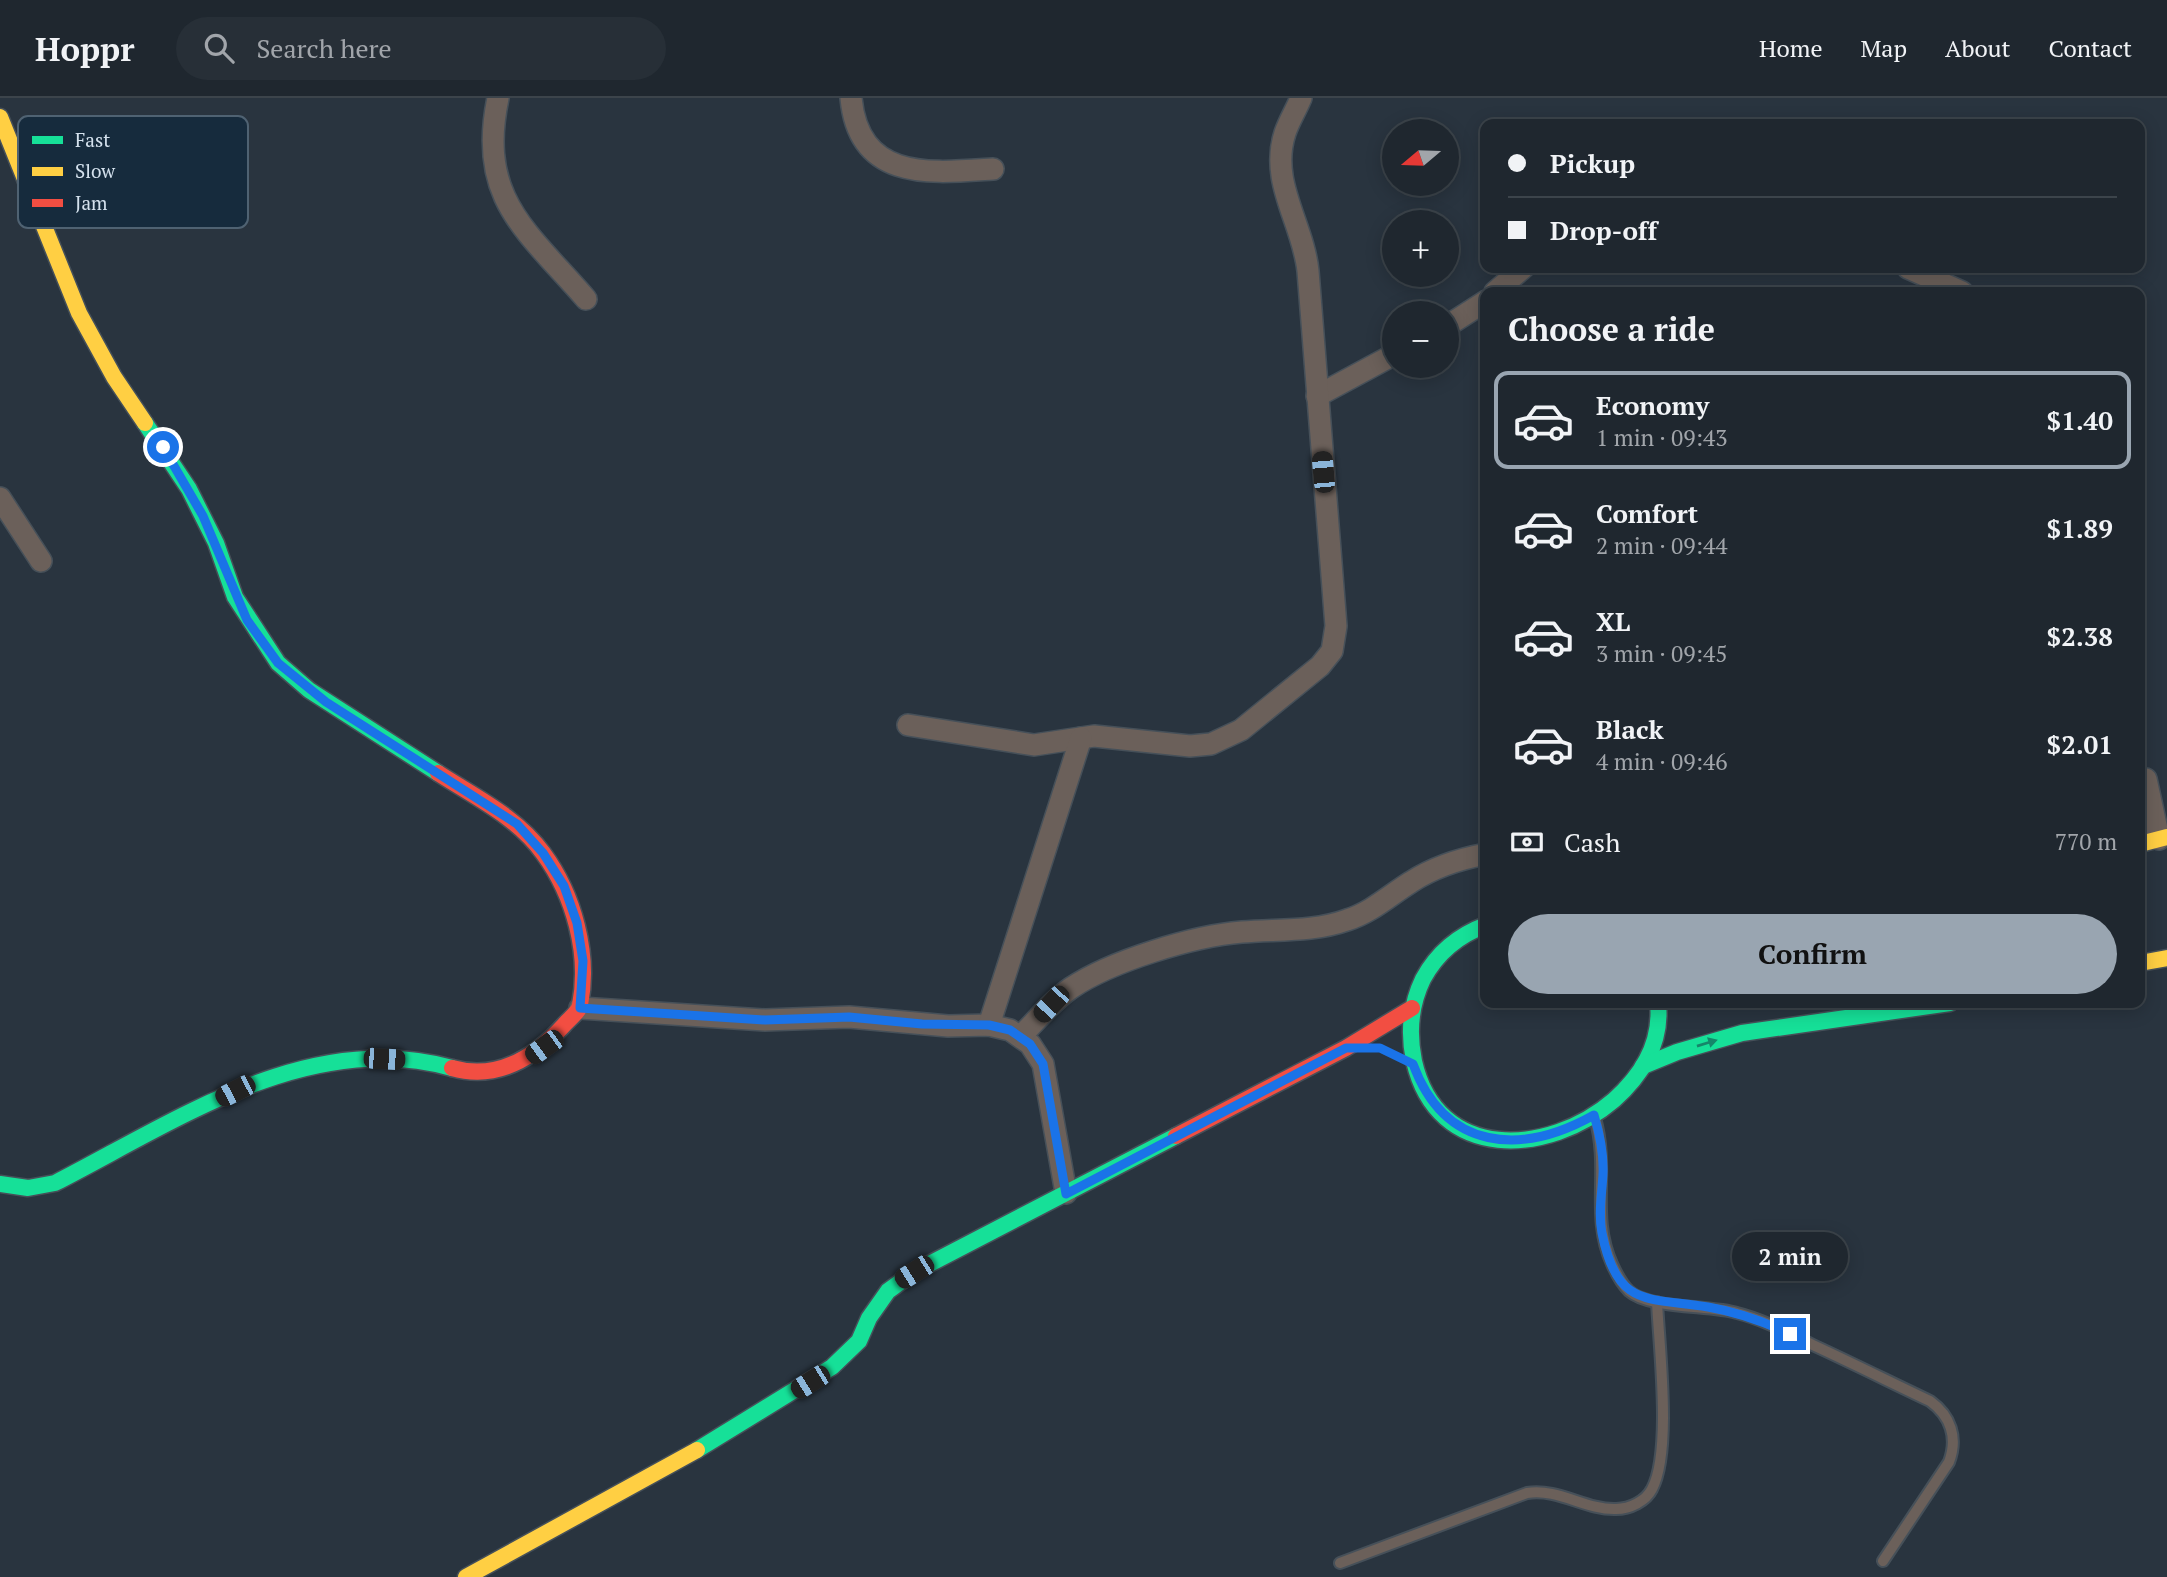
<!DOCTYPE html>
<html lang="en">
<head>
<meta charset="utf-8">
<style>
	:root { --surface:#1f272f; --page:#272f37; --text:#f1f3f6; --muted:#a1a5aa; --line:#3c444b; --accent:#99a5b1 }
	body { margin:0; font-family:"PT Serif",serif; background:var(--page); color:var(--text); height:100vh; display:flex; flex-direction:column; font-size:26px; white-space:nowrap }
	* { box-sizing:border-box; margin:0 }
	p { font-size:23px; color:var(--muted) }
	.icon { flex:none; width:38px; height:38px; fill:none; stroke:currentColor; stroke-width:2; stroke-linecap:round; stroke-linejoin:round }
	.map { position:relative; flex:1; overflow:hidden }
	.details { position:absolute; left:1480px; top:189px; width:665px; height:721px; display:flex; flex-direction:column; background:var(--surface); border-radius:14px; box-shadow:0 4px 18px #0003,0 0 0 2px var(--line) }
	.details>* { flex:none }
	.guide { position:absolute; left:1480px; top:21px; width:665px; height:154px; border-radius:14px; box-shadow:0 4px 18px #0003,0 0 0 2px var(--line); display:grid; align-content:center; height:154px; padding:0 28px; background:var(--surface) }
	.needle { width:46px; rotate:251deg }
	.tools { position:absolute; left:1382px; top:21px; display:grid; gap:14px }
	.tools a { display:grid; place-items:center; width:77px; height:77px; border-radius:50%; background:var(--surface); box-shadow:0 4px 18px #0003,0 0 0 2px var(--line); font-size:35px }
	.end { position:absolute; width:32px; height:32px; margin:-16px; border:9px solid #1a73e8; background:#fff; box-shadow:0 0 0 4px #fff }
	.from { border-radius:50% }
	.bubble { position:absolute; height:49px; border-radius:24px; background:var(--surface); box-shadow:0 4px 18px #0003,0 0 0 2px var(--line); font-size:23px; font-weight:800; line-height:49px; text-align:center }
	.car { position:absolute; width:21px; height:42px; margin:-21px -10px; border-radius:9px; box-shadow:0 0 5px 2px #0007; background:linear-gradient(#222 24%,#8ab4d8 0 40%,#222 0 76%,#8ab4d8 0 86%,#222 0) }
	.guide b { display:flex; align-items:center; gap:24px; height:66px; font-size:26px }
	.guide b+b { border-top:2px solid var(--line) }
	.guide i { width:18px; height:18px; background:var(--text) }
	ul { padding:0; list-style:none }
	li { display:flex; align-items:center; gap:21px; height:98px; margin:0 14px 10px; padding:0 14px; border:4px solid transparent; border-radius:14px }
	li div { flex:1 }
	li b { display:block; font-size:26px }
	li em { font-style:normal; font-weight:800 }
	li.active { border-color:var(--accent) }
	li>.icon { width:63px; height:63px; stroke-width:1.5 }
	h2 { padding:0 28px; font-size:32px; line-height:84px }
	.pay { display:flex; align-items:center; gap:18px; height:77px; padding:0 28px; font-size:26px }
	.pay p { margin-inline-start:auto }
	.cta { display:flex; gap:14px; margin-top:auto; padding:14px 28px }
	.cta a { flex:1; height:80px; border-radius:42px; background:var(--accent); color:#111; font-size:28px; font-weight:800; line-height:80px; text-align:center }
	header { display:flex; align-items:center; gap:42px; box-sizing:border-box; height:98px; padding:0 35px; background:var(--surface); border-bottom:2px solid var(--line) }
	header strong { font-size:33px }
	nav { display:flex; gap:38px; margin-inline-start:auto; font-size:24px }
	.search { width:490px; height:63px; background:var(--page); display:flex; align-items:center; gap:18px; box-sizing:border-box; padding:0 24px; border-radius:38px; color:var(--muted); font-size:26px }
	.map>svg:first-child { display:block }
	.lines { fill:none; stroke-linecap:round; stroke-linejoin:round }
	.lane-casing { stroke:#465059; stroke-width:14 }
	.street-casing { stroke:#465059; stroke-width:24 }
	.fast-casing { stroke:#465059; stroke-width:19 }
	.slow-casing { stroke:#465059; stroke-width:19 }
	.jam-casing { stroke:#465059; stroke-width:19 }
	.lane { stroke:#6b605a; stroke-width:10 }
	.street { stroke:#6b605a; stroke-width:21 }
	.fast { stroke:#16e098; stroke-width:16 }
	.slow { stroke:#ffcf43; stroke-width:16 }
	.jam { stroke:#f24e42; stroke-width:16 }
	.oneway { fill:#16866a }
	.route { stroke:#1a73e8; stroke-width:9 }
	.key { fill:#162b3d; stroke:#4f6272; stroke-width:2 }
	.key-label { font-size:19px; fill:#d5e2ee }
</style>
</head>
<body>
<header>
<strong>Hoppr</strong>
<div class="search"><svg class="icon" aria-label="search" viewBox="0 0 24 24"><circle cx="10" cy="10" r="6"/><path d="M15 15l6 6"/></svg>Search here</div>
<nav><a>Home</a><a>Map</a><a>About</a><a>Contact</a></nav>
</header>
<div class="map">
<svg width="2167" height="1479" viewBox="0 0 2167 1479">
	<rect width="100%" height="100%" fill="#29343f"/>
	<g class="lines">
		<g class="lane-casing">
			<g id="lane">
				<path d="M1595,1020C1610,1072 1590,1118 1612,1166C1616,1175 1622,1186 1629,1193C1649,1211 1710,1207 1737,1215C1765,1222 1790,1236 1815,1248C1854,1266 1892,1285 1930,1303C1951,1318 1958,1340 1949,1364L1883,1463"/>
				<path d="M1340,1465L1527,1395C1559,1390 1585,1412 1616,1411C1630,1411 1646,1403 1652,1391C1672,1354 1659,1248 1657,1204"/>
			</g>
		</g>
		<g class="street-casing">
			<g id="street">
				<path d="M498,0C477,100 526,132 586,201"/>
				<path d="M851,0C859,84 931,75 993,71"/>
				<path d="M1908,170L1962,194"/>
				<path d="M1495,194L1523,170"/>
				<path d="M1447,228L1486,203"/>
				<path d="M1317,298L1395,256"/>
				<path d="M0,400L41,463"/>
				<path d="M908,627L1034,647L1094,638L1190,648L1211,646L1241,632L1320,568L1332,553L1336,528L1308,173C1303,125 1269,84 1285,35C1289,23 1296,12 1301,0"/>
				<path d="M2146,681L2159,741"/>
				<path d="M580,910L765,922L849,919L948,928L989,927L1010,932L1030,946L1043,966L1066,1095"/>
				<path d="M989,927L1081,640"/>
				<path d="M1021,938C1037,922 1052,903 1071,890C1111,863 1193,838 1242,834C1277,831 1314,834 1347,822C1372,814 1390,797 1411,784C1434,769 1459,761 1486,756"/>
			</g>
		</g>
		<g class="fast-casing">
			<g id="fast">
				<path d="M145,325L189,391L216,445L235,499L278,565L309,592L438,675"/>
				<path d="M1486,827C1459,837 1437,855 1423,881C1410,908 1408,934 1414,963C1437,1065 1549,1058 1614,1002C1643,976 1662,944 1658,905"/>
				<path d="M1643,968L1677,954L1742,935L1950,905"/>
				<path d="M0,1086L28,1090L55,1085C176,1023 310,930 452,970"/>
				<path d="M697,1352L832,1269L859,1243L869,1220L888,1193L914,1174L1176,1038"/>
			</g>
		</g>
		<g class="slow-casing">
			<g id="slow">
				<path d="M0,19L79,215L114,279L145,325"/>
				<path d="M2140,746L2167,739"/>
				<path d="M2140,865L2167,860"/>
				<path d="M466,1479L697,1352"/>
			</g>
		</g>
		<g class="jam-casing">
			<g id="jam">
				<path d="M438,675C475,699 517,719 543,755C574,797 590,856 580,907C579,914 569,921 564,927C535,959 497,983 452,970"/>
				<path d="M1176,1038L1346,950L1412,910"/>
			</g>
		</g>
		<use href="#lane" class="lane"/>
		<use href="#street" class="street"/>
		<use href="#fast" class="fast"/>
		<use href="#slow" class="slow"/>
		<use href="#jam" class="jam"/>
	</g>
	<defs><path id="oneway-solid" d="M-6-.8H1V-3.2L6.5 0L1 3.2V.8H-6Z" transform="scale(1.75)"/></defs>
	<use class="oneway" href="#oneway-solid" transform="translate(1707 945) rotate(-17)"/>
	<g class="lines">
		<path class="route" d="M163,349L203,418L247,522L278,565L326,604L517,726L543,755L564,788L577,825L583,863L580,910L765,922L849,919L922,926L989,927L1010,932L1030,946L1043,966L1066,1096L1346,950H1380L1413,966C1445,1053 1521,1058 1594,1017C1600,1037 1604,1055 1603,1076C1602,1096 1598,1115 1602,1135C1617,1211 1648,1199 1708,1209C1737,1214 1763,1223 1790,1236"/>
	</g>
	<rect x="18" y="18" width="230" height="112" rx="10" class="key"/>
	<rect x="32" y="38" width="31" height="8" fill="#16e098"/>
	<rect x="32" y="69" width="31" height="9" fill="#ffcf43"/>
	<rect x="32" y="101" width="31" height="8" fill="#f24e42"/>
	<g class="key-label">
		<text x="75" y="49">Fast</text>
		<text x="75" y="80">Slow</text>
		<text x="75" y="112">Jam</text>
	</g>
</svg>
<div class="tools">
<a><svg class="needle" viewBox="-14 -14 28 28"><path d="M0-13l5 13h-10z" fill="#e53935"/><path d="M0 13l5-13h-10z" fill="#a1a5aa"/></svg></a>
<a>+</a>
<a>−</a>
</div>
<i class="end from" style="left:163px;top:349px"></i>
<i class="end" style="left:1790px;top:1236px"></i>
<div class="bubble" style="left:1732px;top:1134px;width:116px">2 min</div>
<i class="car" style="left:1323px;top:374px;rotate:355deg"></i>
<i class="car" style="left:1051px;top:906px;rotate:223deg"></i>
<i class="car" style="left:544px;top:949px;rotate:234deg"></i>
<i class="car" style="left:384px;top:961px;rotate:93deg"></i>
<i class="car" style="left:235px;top:993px;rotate:243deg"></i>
<i class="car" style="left:914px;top:1174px;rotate:238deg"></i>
<i class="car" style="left:810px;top:1284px;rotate:238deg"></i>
<div class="guide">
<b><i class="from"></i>Pickup</b>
<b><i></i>Drop-off</b>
</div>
<section class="details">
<h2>Choose a ride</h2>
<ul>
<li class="active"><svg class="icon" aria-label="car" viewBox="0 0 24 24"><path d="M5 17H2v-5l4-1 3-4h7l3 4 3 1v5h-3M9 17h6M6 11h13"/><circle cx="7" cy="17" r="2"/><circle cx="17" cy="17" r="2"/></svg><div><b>Economy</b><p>1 min · 09:43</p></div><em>$1.40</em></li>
<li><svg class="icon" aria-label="car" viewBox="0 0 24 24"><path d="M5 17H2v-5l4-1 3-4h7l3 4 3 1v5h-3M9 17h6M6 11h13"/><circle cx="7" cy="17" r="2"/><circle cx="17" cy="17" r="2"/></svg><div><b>Comfort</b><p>2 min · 09:44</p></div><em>$1.89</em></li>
<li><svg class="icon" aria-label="car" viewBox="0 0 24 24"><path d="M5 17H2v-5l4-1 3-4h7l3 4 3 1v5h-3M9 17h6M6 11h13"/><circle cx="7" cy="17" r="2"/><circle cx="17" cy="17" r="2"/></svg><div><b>XL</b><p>3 min · 09:45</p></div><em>$2.38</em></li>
<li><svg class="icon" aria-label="car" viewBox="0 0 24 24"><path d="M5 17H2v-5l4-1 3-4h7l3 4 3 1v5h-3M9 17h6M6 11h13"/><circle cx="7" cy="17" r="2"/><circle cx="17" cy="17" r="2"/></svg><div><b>Black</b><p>4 min · 09:46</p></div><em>$2.01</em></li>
</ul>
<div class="pay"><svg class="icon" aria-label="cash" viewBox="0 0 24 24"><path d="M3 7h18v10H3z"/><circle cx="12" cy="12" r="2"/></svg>Cash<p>770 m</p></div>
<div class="cta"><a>Confirm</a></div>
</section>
</div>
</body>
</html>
